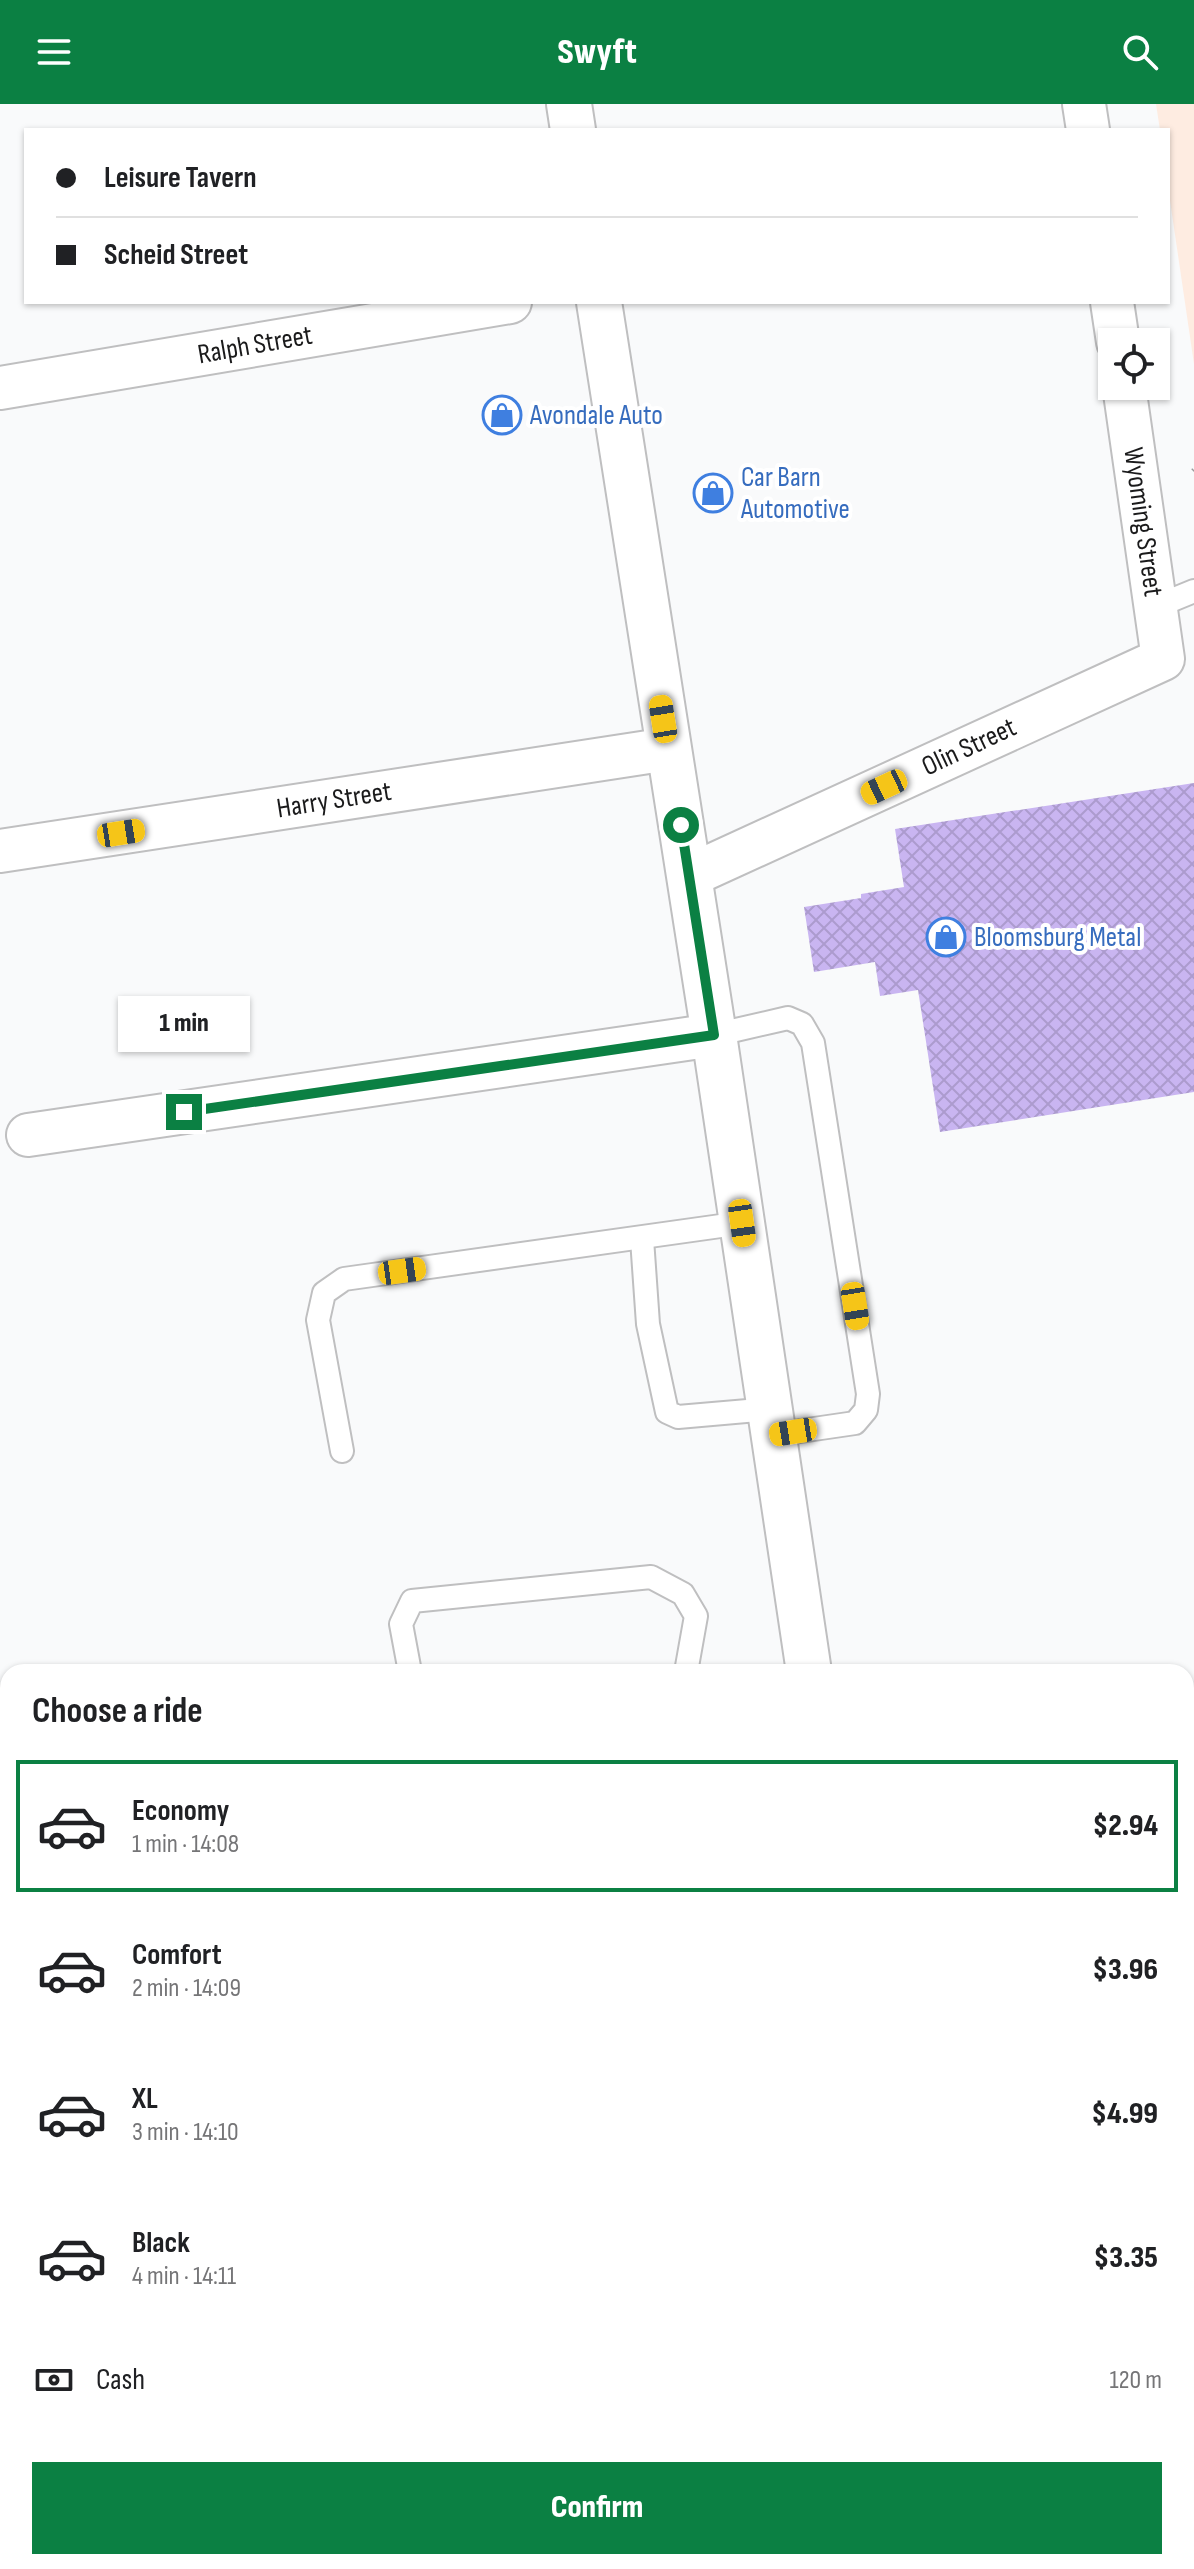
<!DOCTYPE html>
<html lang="en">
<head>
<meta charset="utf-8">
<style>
	:root { --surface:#fff; --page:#f6f6f6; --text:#202124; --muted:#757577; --line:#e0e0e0; --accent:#0b8043 }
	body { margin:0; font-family:"Sofia Sans Condensed",sans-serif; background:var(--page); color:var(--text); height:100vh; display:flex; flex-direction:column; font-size:30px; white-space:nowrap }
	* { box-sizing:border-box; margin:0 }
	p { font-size:26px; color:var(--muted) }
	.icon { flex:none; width:44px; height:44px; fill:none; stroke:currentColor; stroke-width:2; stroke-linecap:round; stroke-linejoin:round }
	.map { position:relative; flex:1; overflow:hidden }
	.details { position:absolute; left:0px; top:1560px; width:1194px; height:906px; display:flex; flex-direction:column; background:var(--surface); border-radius:24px 24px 0 0; box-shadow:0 2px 6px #0004 }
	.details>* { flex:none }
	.banner { position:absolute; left:24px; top:24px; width:1146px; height:176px; border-radius:0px; box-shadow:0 2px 6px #0004; display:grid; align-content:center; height:176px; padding:0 32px; background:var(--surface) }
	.tools { position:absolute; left:1098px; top:224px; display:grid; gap:16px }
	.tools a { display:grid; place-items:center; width:72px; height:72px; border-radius:0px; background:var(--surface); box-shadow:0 2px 6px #0004; font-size:40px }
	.end { position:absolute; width:36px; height:36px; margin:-18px; border:10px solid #0b8043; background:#fff; box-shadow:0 0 0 4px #fff }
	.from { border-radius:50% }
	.bubble { position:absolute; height:56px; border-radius:0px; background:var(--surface); box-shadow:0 2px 6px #0004; font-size:26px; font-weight:800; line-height:56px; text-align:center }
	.car { position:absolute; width:24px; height:48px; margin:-24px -12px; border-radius:10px; box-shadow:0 0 6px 2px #0007; background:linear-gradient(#f5c518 24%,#345 0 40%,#f5c518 0 76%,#345 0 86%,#f5c518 0) }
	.banner b { display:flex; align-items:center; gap:28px; height:76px; font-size:30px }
	.banner b+b { border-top:2px solid var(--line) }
	.banner i { width:20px; height:20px; background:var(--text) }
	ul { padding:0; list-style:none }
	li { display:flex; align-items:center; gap:24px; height:132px; margin:0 16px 12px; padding:0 16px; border:4px solid transparent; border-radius:0px }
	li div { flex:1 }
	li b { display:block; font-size:30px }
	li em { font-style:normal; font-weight:800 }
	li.current { border-color:var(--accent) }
	li>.icon { width:72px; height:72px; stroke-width:1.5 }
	h2 { padding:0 32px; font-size:36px; line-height:96px }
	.pay { display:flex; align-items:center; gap:20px; height:88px; padding:0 32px; font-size:30px }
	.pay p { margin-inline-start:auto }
	.button { display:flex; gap:16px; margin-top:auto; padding:16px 32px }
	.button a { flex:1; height:92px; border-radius:0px; background:var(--accent); color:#fff; font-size:32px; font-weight:800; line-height:92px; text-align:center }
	header { display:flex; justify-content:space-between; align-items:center; height:104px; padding:0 32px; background:var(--accent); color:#fff; font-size:36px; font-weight:800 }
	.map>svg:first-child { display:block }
	.education { fill:#feece1 }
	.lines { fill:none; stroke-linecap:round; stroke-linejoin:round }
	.stream { stroke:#8db6e9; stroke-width:12 }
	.building { fill:url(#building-cross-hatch) }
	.lane-casing { stroke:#bfbfc0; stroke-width:26 }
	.street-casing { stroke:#bfbfc0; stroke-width:46 }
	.secondary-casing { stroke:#bfbfc0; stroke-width:48 }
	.path { stroke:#999a9b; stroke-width:5; stroke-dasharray:4 4; stroke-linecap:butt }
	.lane { stroke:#fff; stroke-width:22 }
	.street { stroke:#fff; stroke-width:42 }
	.secondary { stroke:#fff; stroke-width:44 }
	.rail-casing { stroke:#3a3a3b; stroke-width:9 }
	.rail { stroke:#fff; stroke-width:6; stroke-dasharray:18; stroke-linecap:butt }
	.route { stroke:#0b8043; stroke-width:10 }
	.labels { text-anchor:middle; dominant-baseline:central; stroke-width:8; stroke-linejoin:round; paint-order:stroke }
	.street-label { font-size:28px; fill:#1a1a1b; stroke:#fff }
	.shop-label { font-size:28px; fill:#366cbe; stroke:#fff; text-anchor:start }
</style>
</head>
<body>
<header><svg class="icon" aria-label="menu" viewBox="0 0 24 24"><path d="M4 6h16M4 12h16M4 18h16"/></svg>Swyft<svg class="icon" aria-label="search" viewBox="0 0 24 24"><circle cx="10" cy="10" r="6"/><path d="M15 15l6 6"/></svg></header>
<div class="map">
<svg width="1194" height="2465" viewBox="0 0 1194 2465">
	<defs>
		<pattern id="building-cross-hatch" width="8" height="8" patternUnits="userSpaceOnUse" patternTransform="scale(2)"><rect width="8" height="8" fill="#c9b5f1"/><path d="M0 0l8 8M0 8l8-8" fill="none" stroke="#ac9bce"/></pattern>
	</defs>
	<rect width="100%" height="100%" fill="#f9fafb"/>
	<path class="education" d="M1156,0H1194V260L1168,83V26H1160Z"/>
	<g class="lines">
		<path class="stream" d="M468,2458L473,2465"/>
	</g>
	<g class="building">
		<path d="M1194,679V988L940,1028L918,886L880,892L875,858L814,868L804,803L861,794V790L904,783L895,725Z"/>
		<path d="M568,2458H861L860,2465H567Z"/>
	</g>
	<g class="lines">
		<g class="lane-casing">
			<g id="lane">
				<path d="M1155,503L1194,487"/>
				<path d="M714,931L788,914L802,920L813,939L868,1290L866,1306L855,1319L773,1331"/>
				<path d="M642,1135L648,1220L667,1308L678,1313L770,1305"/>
				<path d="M342,1347L318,1216L324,1189L344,1175L742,1119"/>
				<path d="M410,1568L401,1520L412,1497L651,1473L683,1490L696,1512L686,1568"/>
				<path d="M0,2138L8,2153"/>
				<path d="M145,2458L146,2465"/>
				<path d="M504,2458L509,2465"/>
			</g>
		</g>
		<g class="street-casing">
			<g id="street">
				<path d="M1084,0L1088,26"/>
				<path d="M1112,198L1118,238"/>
				<path d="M0,284L510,198"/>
				<path d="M0,747L668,645"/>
				<path d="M689,772L1163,555L1124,282"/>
				<path d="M28,1031L714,931"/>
				<path d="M1186,1677L1194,1676"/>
			</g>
		</g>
		<g class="secondary-casing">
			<g id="secondary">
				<path d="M569,0L573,26"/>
				<path d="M599,198L714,931L809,1568"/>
				<path d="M0,2181L8,2182"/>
				<path d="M946,2458L947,2465"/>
			</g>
		</g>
		<path class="path" d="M1193,367L1194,366"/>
		<use href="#lane" class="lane"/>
		<use href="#street" class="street"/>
		<use href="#secondary" class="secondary"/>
		<g class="rail-casing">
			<g id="rail">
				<path d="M0,1763L8,1779"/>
				<path d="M404,2458L410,2465"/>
			</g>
		</g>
		<use href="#rail" class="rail"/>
	</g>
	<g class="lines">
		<path class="route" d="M184,1008L714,931L681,721"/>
	</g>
	<defs>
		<g id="shop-ring" transform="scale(2)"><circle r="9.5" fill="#fff" stroke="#3f7fe0" stroke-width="1.5"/><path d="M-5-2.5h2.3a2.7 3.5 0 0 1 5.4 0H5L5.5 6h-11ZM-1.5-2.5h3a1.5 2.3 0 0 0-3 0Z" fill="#3f7fe0"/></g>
	</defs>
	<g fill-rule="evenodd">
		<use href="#shop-ring" x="502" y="311"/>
		<use href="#shop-ring" x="713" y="389"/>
		<use href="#shop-ring" x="946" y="833"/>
	</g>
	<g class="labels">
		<g class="street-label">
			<text transform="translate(255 241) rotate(-10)">Ralph Street</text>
			<text transform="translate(1143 418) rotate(82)">Wyoming Street</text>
			<text transform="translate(969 643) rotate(-25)">Olin Street</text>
			<text transform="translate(334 696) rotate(-9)">Harry Street</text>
		</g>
		<g class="shop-label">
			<text x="530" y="311">Avondale Auto</text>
			<text x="741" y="373">Car Barn<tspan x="741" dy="32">Automotive</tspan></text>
			<text x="974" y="833">Bloomsburg Metal</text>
		</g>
	</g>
</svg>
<div class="tools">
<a><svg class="icon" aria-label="locate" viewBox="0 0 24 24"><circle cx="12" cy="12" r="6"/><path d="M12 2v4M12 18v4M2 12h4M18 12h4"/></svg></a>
</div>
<i class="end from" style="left:681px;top:721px"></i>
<i class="end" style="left:184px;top:1008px"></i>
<div class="bubble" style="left:118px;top:892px;width:132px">1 min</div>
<i class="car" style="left:663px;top:615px;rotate:351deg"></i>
<i class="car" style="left:884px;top:683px;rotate:245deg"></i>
<i class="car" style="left:121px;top:729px;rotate:81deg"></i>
<i class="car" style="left:742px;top:1119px;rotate:172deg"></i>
<i class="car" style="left:402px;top:1167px;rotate:82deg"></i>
<i class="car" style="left:855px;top:1202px;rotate:171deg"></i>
<i class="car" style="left:793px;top:1328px;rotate:261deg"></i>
<div class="banner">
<b><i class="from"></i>Leisure Tavern</b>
<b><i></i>Scheid Street</b>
</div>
<section class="details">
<h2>Choose a ride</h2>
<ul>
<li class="current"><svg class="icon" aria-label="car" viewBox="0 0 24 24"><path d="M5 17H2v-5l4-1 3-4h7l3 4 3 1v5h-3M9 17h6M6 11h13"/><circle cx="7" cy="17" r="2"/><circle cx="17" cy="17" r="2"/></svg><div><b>Economy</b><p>1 min · 14:08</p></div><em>$2.94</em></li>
<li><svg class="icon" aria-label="car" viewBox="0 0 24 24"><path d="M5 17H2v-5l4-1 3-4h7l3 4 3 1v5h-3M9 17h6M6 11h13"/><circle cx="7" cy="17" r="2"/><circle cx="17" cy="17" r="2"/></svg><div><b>Comfort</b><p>2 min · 14:09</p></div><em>$3.96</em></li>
<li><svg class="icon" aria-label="car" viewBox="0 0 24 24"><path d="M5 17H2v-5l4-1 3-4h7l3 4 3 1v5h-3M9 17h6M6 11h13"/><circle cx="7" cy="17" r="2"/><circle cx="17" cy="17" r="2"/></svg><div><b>XL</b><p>3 min · 14:10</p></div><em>$4.99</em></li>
<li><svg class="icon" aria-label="car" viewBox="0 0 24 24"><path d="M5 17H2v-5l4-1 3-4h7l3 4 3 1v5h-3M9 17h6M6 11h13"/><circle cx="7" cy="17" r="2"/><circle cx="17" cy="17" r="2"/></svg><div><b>Black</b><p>4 min · 14:11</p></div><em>$3.35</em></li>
</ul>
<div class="pay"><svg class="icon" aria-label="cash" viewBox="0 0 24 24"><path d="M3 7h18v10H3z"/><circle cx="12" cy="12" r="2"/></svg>Cash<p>120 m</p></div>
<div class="button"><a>Confirm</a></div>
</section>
</div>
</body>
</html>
